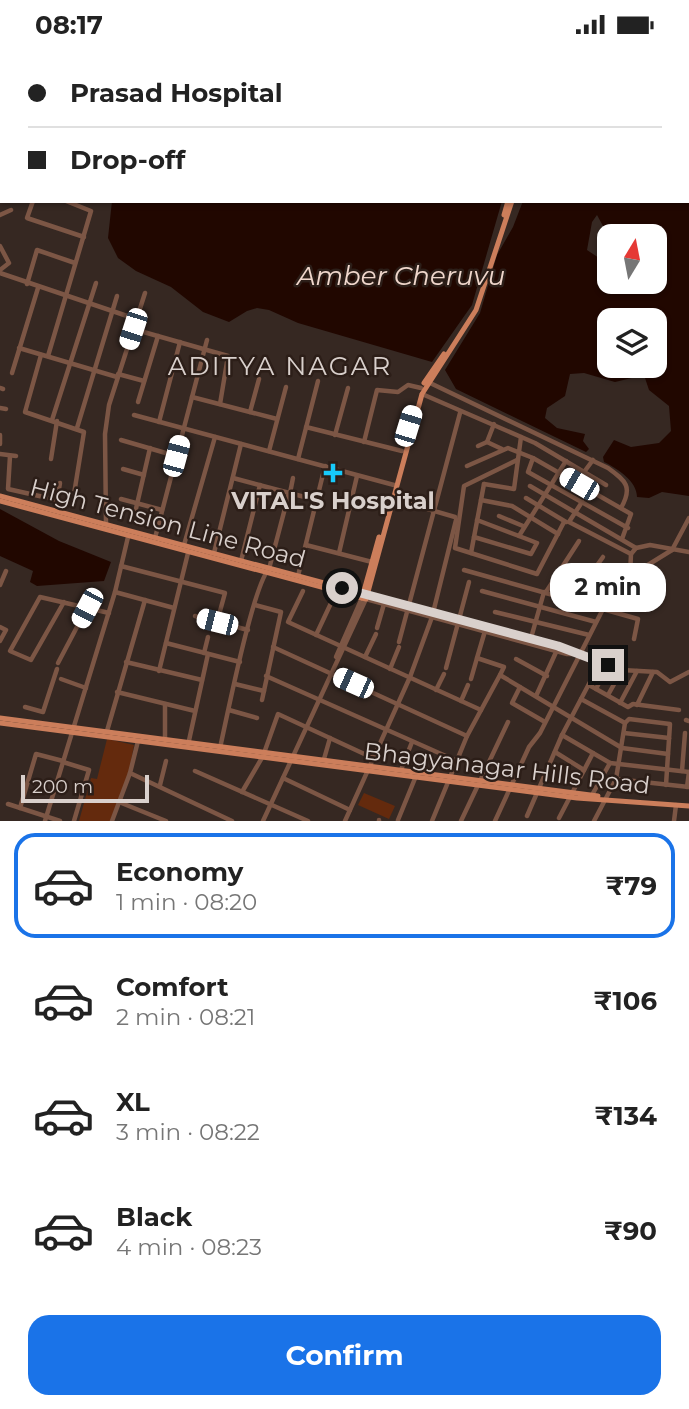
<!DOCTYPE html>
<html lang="en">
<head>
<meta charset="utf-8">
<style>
	:root { --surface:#fff; --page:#f6f6f6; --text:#222; --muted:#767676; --line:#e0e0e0; --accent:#1a73e8 }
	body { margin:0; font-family:Montserrat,sans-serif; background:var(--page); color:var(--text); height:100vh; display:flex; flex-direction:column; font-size:26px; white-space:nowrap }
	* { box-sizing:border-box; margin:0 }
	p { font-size:23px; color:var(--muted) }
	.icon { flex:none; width:38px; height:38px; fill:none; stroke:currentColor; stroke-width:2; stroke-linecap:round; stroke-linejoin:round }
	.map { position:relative; height:772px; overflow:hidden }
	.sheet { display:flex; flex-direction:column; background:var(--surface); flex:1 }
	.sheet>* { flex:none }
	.top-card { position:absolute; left:0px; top:0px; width:690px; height:154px; box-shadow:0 2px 5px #0004; display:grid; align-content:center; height:154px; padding:0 28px; background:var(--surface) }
	.needle { width:46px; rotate:10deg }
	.buttons { position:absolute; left:597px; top:175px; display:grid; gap:14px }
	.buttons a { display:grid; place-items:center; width:70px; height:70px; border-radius:14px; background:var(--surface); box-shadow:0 2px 5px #0004; font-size:35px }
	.scale { position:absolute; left:21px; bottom:18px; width:128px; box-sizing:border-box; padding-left:7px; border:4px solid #d9d0cc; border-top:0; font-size:19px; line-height:24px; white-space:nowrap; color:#d9d0cc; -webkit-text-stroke:5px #2c1e18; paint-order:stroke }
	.end { position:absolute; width:32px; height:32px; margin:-16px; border:9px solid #d9d0cc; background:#111; box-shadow:0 0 0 4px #111 }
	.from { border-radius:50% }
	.bubble { position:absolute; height:49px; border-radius:21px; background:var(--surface); box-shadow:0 2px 5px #0004; font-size:23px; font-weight:700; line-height:49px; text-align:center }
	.car { position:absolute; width:21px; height:42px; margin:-21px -10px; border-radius:9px; box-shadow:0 0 5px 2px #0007; background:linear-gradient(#fff 24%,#345 0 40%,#fff 0 76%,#345 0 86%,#fff 0) }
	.top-card b { display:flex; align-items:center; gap:24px; height:66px; font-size:26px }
	.top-card b+b { border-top:2px solid var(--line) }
	.top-card i { width:18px; height:18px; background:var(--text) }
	ul { padding:12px 0 0; list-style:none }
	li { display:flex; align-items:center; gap:21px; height:105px; margin:0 14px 10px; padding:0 14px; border:4px solid transparent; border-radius:21px }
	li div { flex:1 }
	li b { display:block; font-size:26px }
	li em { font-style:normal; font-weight:700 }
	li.current { border-color:var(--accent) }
	li>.icon { width:63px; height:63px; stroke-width:1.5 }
	.button { display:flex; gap:14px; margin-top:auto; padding:14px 28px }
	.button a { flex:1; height:80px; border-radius:21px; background:var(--accent); color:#fff; font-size:28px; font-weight:700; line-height:80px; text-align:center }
	.status { display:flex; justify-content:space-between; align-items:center; height:49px; padding:0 35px; background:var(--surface); direction:ltr }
	.status svg { height:19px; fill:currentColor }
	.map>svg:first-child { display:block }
	.park { fill:#642a0d }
	.water { fill:#210700; fill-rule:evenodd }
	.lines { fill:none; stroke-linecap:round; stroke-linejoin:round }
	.minor { stroke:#7c5645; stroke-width:4.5 }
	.major { stroke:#cc7e5b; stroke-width:5 }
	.route { stroke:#d9d0cc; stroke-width:9 }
	.poi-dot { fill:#17cafb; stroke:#2c1e18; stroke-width:2.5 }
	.labels { text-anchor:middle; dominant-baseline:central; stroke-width:5; stroke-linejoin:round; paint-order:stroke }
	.poi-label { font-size:24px; font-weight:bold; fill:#d9d0cc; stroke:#2c1e18 }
	.street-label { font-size:24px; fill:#d9d0cc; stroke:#2c1e18 }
	.water-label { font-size:26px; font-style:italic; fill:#f0d7cc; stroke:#2c1e18 }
	.neighbourhood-label { font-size:26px; letter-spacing:2px; fill:#d9d0cc; stroke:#2c1e18 }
</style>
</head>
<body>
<div class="status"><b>08:17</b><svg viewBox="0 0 49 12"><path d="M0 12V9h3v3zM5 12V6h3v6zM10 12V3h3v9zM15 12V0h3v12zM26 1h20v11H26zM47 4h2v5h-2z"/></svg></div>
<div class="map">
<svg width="689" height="772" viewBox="0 0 689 772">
	<rect width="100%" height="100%" fill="#362822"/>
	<g class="park">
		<path d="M107,690L134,696L129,723L110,772H79L91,729L97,730Z"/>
		<path d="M364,744L395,757L389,770L358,756Z"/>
	</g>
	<g class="water">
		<path d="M19,0H281V2H18Z"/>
		<path d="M415,0H537L415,2Z"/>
		<path d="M689,75V447L662,443L649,449L637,448C637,432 618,420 604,413L603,408L614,391L631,398L659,394L671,382L669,357L649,341L644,326L615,333L584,324L570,325L565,347L547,359L545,369L557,379L585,385L583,392L589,400L586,403L456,340L445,321L480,264L497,206L513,178L523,152H688ZM597,166L609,188L654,187V233H609V206L599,209L587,201L592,173ZM609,271H654V317H609Z"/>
		<path d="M112,152H502L472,256L432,313L298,274L269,261L257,259L247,262L229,273L203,263L171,238L136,222L118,209L108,189Z"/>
		<path d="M0,460L59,492L111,513L104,532L37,537L30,533L33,522L0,507Z"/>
	</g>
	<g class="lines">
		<g class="minor">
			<path d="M0,20L2,22"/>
			<path d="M688,68L689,67"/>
			<path d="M0,71L2,73"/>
			<path d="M0,95L2,97"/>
			<path d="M0,127V130"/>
			<path d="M33,152L27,169L84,188"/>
			<path d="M0,166L11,161"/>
			<path d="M0,197L9,214L0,221"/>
			<path d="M0,224L136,270"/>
			<path d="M27,235L37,201L75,214"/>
			<path d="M133,280L228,307L220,355"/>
			<path d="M19,299L117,328"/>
			<path d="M41,306L25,363L84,383L74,445"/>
			<path d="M48,307L91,162L66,152"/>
			<path d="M12,324L38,239"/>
			<path d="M118,325L144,332"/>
			<path d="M428,333L608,419C626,432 633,438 621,459"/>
			<path d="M0,339L3,340"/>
			<path d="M422,345L535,394L606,436"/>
			<path d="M192,348L277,370"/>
			<path d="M138,353L158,287"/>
			<path d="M0,359L6,360"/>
			<path d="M250,363L259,330"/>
			<path d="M134,366L394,436"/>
			<path d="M52,371L96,234"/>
			<path d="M159,373L180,293"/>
			<path d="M494,375L487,393L502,400"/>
			<path d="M306,378L402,402"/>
			<path d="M77,379L117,247"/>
			<path d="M0,386V395"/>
			<path d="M335,386L348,339"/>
			<path d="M121,391L176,407"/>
			<path d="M364,393L377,341L398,343L408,336L421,339"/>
			<path d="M478,397L487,393"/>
			<path d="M269,402L286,338"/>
			<path d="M0,405L16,407"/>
			<path d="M10,407L8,440L57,451L60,434"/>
			<path d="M533,409L528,423L628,479"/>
			<path d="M51,410L57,372"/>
			<path d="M298,410L318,332"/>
			<path d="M517,411L464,437L455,499L537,525L564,473"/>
			<path d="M467,417L508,399L533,409L631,465L622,490"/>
			<path d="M123,420L144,426"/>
			<path d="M584,423L593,411"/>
			<path d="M233,429L316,451"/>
			<path d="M484,435L514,440L521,388"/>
			<path d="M530,437L636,499"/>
			<path d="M290,444L293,429"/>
			<path d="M526,449L566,473"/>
			<path d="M121,450L162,461"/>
			<path d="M393,450L455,468"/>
			<path d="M481,451L512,457L558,485"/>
			<path d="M582,453L569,473L631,505"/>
			<path d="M135,464L150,399"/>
			<path d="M499,467L523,477"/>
			<path d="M477,471L519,487L566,412"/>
			<path d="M106,475L105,385L109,356L145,244"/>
			<path d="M474,488L531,505L537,494L519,487"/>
			<path d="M155,489L207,291"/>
			<path d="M184,496L215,388"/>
			<path d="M306,496L372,513"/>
			<path d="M672,501L689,469"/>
			<path d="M214,504L241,395"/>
			<path d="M339,504L357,427"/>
			<path d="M471,504L484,435"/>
			<path d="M241,512L260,436"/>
			<path d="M121,517L225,544L217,573L248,581"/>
			<path d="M464,521L638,570L634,590"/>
			<path d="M630,526L631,505L636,499L650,496L689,503"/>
			<path d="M298,527L325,417"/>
			<path d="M0,536L6,522"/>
			<path d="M303,542L288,573L481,661"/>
			<path d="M482,542L596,573"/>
			<path d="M115,543L174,559"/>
			<path d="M546,543L579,492"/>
			<path d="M367,545L558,597L571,603"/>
			<path d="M573,550L603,508"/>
			<path d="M64,553L31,611L10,602L40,548L109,564"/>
			<path d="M255,556L281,563L262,651"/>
			<path d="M495,563L589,586"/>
			<path d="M195,567L217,573"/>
			<path d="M0,578L6,581L0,592"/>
			<path d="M377,579L384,555"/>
			<path d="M485,582L477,609L504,618L500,626"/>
			<path d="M316,586L332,552"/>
			<path d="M531,589L544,543"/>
			<path d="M399,593L460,364"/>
			<path d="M166,594L240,613"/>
			<path d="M273,598L467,687"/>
			<path d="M204,604L208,588"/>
			<path d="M336,608L362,549"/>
			<path d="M365,608L376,585"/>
			<path d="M516,610L547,627"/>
			<path d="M126,613L202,631"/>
			<path d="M58,614L87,559"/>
			<path d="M446,619L469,533"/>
			<path d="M390,620L399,598"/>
			<path d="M159,622L188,504"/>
			<path d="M266,627L457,712"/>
			<path d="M61,630L86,639"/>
			<path d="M471,630L477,609"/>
			<path d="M235,635L264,642"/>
			<path d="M589,636L628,658L633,655L679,661"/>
			<path d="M520,638L512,654L545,673"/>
			<path d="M596,640L608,616"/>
			<path d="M436,641L444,625"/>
			<path d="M117,643L195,662"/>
			<path d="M608,646L622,621"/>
			<path d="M536,647L557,601"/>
			<path d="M581,650L625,674"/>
			<path d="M461,652L468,636"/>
			<path d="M620,654L637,622"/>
			<path d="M637,656L653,623"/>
			<path d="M25,658L43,663L57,620"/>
			<path d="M229,661L257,669"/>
			<path d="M686,671L689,672"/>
			<path d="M625,674L629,670L670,675L666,736"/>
			<path d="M107,682L145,551"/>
			<path d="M624,684L669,689"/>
			<path d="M562,686L610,714L592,746"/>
			<path d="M165,689V655"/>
			<path d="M138,692L130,724L232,772"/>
			<path d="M188,696L208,605"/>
			<path d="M220,699C227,668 253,536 269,520L289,444"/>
			<path d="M555,703L584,721"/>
			<path d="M324,710L330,689"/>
			<path d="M63,713L89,721L74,772"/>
			<path d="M610,714L689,723"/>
			<path d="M401,721L412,693"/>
			<path d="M195,722L308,772"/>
			<path d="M682,722L685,684"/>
			<path d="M283,729L350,761"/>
			<path d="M616,730L689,738"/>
			<path d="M160,736L166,712"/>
			<path d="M687,738L689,723"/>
			<path d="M242,743L263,707L278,665L373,709"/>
			<path d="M119,753L166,772"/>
			<path d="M8,755L60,772"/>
			<path d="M20,759L36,705L63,712"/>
			<path d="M527,767L562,686L600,614"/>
			<path d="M559,769L593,704"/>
			<path d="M398,771L416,727"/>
			<path d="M45,772L115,543L128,488"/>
			<path d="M112,772L130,724"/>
			<path d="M263,772L366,550L567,605H579L622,621L657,623L670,633L689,623"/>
			<path d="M345,772L410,628L432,568L456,471"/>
			<path d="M379,772V771"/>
			<path d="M432,772L467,687L500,626L622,699L668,705"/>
			<path d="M461,772L508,673"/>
			<path d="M495,772L529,698L540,684L603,560L630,527L672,501"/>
			<path d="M594,772L616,730L625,674"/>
			<path d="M674,772L676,756"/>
		</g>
		<g class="major">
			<path d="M546,2V0"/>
			<path d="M551,2V0"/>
			<path d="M504,166L508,152"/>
			<path d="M424,334L444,305"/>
			<path d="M0,447L365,545"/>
			<path d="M0,452L366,550L422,345L476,261L512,152"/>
			<path d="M362,549L379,488"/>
			<path d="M0,669L598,747"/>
			<path d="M0,674L577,749L689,757"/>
		</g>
	</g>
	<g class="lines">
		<path class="route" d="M342,539L558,597L608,616"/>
	</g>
	<path class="poi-dot" d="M329.5 413.5h7v7h7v7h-7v7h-7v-7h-7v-7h7z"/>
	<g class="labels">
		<g class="poi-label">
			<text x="333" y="451">VITAL'S Hospital</text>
		</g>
		<g class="street-label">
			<text transform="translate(168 474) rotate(15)">High Tension Line Road</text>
			<text transform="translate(507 719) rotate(7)">Bhagyanagar Hills Road</text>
		</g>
		<g class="water-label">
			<text x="401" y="227">Amber Cheruvu</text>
		</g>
		<g class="neighbourhood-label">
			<text x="280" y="317">ADITYA NAGAR</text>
		</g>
	</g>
</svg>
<div class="buttons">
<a><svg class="needle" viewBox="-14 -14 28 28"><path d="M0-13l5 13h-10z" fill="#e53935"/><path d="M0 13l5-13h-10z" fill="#767676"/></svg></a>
<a><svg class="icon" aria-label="layers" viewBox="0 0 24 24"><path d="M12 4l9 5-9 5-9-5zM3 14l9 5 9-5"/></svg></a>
</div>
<div class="scale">200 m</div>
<i class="end from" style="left:342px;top:539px"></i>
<i class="end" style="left:608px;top:616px"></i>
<div class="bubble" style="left:550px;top:514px;width:116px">2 min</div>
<i class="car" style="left:133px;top:280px;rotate:198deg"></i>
<i class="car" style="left:408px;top:377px;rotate:17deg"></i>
<i class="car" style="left:176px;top:407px;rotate:15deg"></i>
<i class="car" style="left:579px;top:435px;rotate:300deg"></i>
<i class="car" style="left:87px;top:559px;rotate:208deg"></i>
<i class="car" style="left:217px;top:573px;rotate:284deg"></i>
<i class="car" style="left:353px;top:634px;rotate:294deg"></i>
<div class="top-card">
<b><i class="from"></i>Prasad Hospital</b>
<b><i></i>Drop-off</b>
</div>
</div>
<section class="sheet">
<ul>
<li class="current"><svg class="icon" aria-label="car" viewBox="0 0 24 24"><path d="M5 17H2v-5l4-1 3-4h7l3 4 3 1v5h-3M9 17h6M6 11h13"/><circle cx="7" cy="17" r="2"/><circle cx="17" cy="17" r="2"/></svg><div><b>Economy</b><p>1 min · 08:20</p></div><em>₹79</em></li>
<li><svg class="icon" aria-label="car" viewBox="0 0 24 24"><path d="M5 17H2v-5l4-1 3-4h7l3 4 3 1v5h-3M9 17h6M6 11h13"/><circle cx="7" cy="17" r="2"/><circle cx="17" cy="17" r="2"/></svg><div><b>Comfort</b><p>2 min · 08:21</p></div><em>₹106</em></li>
<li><svg class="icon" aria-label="car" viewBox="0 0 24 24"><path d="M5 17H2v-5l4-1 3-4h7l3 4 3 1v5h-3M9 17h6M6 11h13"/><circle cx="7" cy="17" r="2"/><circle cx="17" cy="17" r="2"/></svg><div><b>XL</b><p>3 min · 08:22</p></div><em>₹134</em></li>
<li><svg class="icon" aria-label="car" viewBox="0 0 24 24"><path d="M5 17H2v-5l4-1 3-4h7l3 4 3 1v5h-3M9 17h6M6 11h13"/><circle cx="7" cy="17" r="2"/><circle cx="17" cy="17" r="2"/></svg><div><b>Black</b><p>4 min · 08:23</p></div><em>₹90</em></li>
</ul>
<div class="button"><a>Confirm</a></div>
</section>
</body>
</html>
